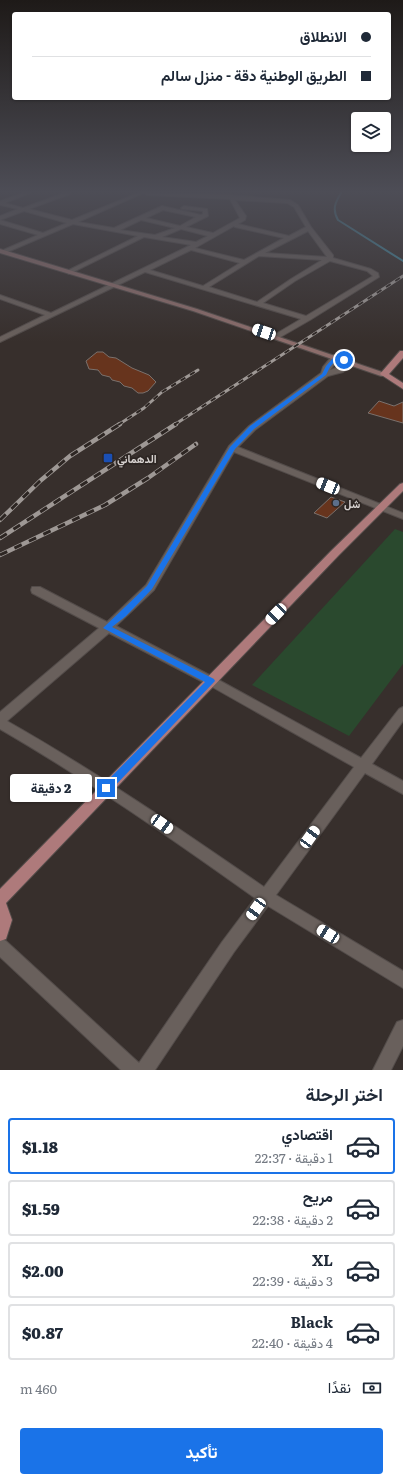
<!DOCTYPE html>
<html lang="ar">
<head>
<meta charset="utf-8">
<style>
	:root { --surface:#fff; --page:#f6f6f7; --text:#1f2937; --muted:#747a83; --line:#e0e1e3; --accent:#1a73e8 }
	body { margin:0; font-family:Literata,Vazirmatn,serif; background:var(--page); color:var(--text); direction:rtl; height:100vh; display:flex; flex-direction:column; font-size:15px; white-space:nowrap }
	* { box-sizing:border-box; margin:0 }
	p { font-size:13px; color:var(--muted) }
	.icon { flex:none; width:22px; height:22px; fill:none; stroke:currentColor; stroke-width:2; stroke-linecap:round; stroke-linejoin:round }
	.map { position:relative; height:1070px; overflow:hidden; direction:ltr }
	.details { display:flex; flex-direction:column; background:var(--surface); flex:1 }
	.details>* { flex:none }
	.hud { position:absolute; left:12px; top:12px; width:379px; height:88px; border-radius:4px; box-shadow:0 1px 3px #0004; direction:rtl; display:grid; align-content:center; height:88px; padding:0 20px; background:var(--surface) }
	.buttons { position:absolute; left:351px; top:112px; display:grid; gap:8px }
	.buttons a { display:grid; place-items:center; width:40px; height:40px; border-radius:4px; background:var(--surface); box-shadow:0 1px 3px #0004; font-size:20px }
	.end { position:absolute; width:18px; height:18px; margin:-9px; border:5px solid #1a73e8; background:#fff; box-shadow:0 0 0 2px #fff }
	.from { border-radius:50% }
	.bubble { position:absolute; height:28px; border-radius:4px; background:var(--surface); box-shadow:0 1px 3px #0004; font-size:13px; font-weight:800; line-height:28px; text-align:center; direction:rtl }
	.car { position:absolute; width:12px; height:24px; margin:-12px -6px; border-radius:5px; box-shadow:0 0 3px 1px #0007; background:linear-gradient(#fff 24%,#345 0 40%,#fff 0 76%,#345 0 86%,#fff 0) }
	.hud b { display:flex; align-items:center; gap:14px; height:38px; font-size:15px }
	.hud b+b { border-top:1px solid var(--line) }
	.hud i { width:10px; height:10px; background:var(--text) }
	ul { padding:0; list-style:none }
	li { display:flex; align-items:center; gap:12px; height:56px; margin:0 8px 6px; padding:0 12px; border:2px solid var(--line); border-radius:4px }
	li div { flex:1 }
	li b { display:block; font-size:15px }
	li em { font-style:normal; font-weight:800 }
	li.active { border-color:var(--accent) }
	li>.icon { width:36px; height:36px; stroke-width:1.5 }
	h2 { padding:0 20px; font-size:18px; line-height:48px }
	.pay { display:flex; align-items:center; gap:10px; height:44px; padding:0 20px; font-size:15px }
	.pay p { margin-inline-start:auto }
	.primary-button { display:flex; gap:8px; margin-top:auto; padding:8px 20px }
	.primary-button a { flex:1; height:46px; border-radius:4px; background:var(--accent); color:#fff; font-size:16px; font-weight:800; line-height:46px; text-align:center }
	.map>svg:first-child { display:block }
	.green { fill:#2a492e }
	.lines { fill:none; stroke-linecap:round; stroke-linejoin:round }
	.stream { stroke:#428ea4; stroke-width:2 }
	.building { fill:#67341d; stroke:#7a716d }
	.street-casing { stroke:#534c4a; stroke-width:2 }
	.secondary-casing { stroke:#534c4a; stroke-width:2 }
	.primary-casing { stroke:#534c4a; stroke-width:2 }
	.street { fill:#69605c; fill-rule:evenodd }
	.secondary { fill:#8c6d6b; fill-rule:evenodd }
	.primary { fill:#ae7a7b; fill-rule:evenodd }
	.rail-far1-casing { stroke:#9e9895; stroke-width:3 }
	.rail-casing { stroke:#9e9895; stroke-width:4.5 }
	.rail-far1 { stroke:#2d2623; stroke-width:2; stroke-dasharray:5.5; stroke-linecap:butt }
	.rail { stroke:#2d2623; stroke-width:3; stroke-dasharray:8; stroke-linecap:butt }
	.route { fill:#1a73e8 }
	.transit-dot { fill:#1a4fb4; stroke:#2d2623; stroke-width:1.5 }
	.service-dot { fill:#5c6f8a; stroke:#2d2623; stroke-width:1.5 }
	.labels { text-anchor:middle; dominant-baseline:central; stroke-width:3.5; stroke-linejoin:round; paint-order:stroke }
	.poi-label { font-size:11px; font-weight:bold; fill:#d8d3d1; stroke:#2d2623; text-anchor:start }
</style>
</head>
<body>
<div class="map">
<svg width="403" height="1070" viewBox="0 0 403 1070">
	<rect width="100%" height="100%" fill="#372f2c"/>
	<path class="green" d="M395,529L403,532V664L349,736L252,685Z"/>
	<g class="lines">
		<path class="stream" d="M341,193C335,203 332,209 338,220L403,261"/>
	</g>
	<g class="building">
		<path d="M97,352H103L109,357L116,358L132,368L149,375L156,382L148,391L143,393H138L132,388L124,386L120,382L112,380L110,377L102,375L98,370L89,369L86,361Z"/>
		<path d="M379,401L394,406L403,402V423L368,413Z"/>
		<path d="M331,497L345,502L327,518L314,513Z"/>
	</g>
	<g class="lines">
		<g class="street-casing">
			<g id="street">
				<path d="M23,193H30L5,203L23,208L64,193H70V194L29,209L72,220L138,193H143L78,222L114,228L162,206L201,215L203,214V211L182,209L181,208L184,206L207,209L208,216L186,227L213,233L240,218L230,199L147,195L144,193L231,195L290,200L298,205L311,227L333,255V258L371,269L378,273L379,277L310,320L277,339H274V335L301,319L145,272L0,342V337L45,315L0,299V295L51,313L191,245L144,237L69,274L66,272L67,271L138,236L73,224L5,253H1V251L38,235L0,224V220L43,233L67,223L24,211L0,220V216L18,209L0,205V201ZM235,200L287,203L294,207L306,227L289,236L238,224L245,220L246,216ZM163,210L196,217L180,226L146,218ZM141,220L175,228L155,235L120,230ZM234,226L235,227L284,238L244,260L195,248ZM181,229L208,236L196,242L162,237ZM308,231L327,257L265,253ZM191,250L240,263L203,286L150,270ZM259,256L322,260L291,279L257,302L209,287ZM330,261L367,271L373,276L306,316L263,303L295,281Z"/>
				<path d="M333,355H336L340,357L330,370C338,368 344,363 352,361L356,363L343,372L328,376L255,430L238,447L403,513V519L234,452L154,590L116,626L215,678L361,758L399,709L403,707V721L372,764L403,781V794L365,773L276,895L403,971V988L268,906L234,952L155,1070H121L0,957V938L6,941L139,1063L222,942L255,898C172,839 88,780 0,729V712L99,628L32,593L31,590L32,587H40L107,622L146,585L229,446L249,426L321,373L323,367ZM109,633L207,684L354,767L264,887C180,829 95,771 7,721Z"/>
				<path d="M403,1020V1046L391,1070H373L397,1022Z"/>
			</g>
		</g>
		<g class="secondary-casing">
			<path id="secondary" d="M0,249L197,309L388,374L387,376H381L193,311L0,253Z"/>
		</g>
		<g class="primary-casing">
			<g id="primary">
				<path d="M400,351H403V358L389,374L403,383V389L380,374Z"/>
				<path d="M403,483V491L339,555L6,903L12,920L6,939L0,941V889L331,551L400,484Z"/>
			</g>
		</g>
		<use href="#street" class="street"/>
		<use href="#secondary" class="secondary"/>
		<use href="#primary" class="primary"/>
		<g class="rail-far1-casing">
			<g id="rail-far1">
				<path d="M118,425L144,408L162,392L198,370"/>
				<path d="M174,425L403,276"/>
			</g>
		</g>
		<g class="rail-casing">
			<g id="rail">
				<path d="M0,520L40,481L70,456L120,424"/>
				<path d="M0,538L176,424"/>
				<path d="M0,555L105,505L148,478L196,444"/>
			</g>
		</g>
		<use href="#rail-far1" class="rail-far1"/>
		<use href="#rail" class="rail"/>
	</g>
	<linearGradient id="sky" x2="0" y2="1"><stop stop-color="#1e1a18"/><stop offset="0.56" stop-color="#4d4d56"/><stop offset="1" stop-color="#4d4d56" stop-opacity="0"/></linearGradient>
	<rect width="403" height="342" fill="url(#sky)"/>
	<path class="route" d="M335,356L347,360L344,361L337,359L330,367L326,375L254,429L235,449L152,589L126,616L112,627L214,679L215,681L110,791H103L102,788L103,785L205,682L103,628L147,586L230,447L250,426L322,374L326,366Z"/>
	<rect class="transit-dot" x="103" y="453" width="10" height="10" rx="2"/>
	<circle class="service-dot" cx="336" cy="503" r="4"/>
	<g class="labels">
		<g class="poi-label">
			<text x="117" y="458">الدهماني</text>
			<text x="344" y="503">شل</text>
		</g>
	</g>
</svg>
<div class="buttons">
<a><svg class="icon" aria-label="layers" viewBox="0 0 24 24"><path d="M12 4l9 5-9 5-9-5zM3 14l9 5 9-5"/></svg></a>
</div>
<i class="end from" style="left:344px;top:360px"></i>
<i class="end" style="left:106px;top:788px"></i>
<div class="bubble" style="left:10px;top:774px;width:82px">2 دقيقة</div>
<i class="car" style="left:264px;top:332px;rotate:289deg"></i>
<i class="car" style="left:328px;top:486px;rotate:292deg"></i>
<i class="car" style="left:276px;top:614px;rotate:224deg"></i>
<i class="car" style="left:162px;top:824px;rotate:125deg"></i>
<i class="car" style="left:310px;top:837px;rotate:36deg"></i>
<i class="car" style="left:256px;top:909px;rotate:216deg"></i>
<i class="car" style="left:328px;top:934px;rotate:301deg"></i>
<div class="hud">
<b><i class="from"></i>الانطلاق</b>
<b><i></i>الطريق الوطنية دقة - منزل سالم</b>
</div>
</div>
<section class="details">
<h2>اختر الرحلة</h2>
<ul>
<li class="active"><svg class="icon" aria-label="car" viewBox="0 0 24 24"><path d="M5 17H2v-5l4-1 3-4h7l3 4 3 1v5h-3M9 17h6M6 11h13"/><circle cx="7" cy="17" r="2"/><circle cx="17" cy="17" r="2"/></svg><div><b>اقتصادي</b><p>1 دقيقة · 22:37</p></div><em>$1.18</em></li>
<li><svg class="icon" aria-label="car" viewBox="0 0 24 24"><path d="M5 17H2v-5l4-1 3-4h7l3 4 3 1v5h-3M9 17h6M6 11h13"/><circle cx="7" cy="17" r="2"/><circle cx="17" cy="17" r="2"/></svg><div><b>مريح</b><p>2 دقيقة · 22:38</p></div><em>$1.59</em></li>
<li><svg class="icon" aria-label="car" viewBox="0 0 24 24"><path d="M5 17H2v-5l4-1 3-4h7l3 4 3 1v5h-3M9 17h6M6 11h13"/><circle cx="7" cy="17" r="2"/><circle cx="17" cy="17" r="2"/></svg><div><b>XL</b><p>3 دقيقة · 22:39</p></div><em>$2.00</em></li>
<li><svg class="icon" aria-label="car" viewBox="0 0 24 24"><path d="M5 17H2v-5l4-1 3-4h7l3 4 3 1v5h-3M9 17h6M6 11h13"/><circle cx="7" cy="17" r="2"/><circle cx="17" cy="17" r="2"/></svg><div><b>Black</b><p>4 دقيقة · 22:40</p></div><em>$0.87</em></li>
</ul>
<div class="pay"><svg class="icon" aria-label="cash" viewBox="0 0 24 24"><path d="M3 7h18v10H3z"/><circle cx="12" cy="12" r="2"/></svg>نقدًا<p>460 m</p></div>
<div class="primary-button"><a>تأكيد</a></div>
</section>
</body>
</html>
